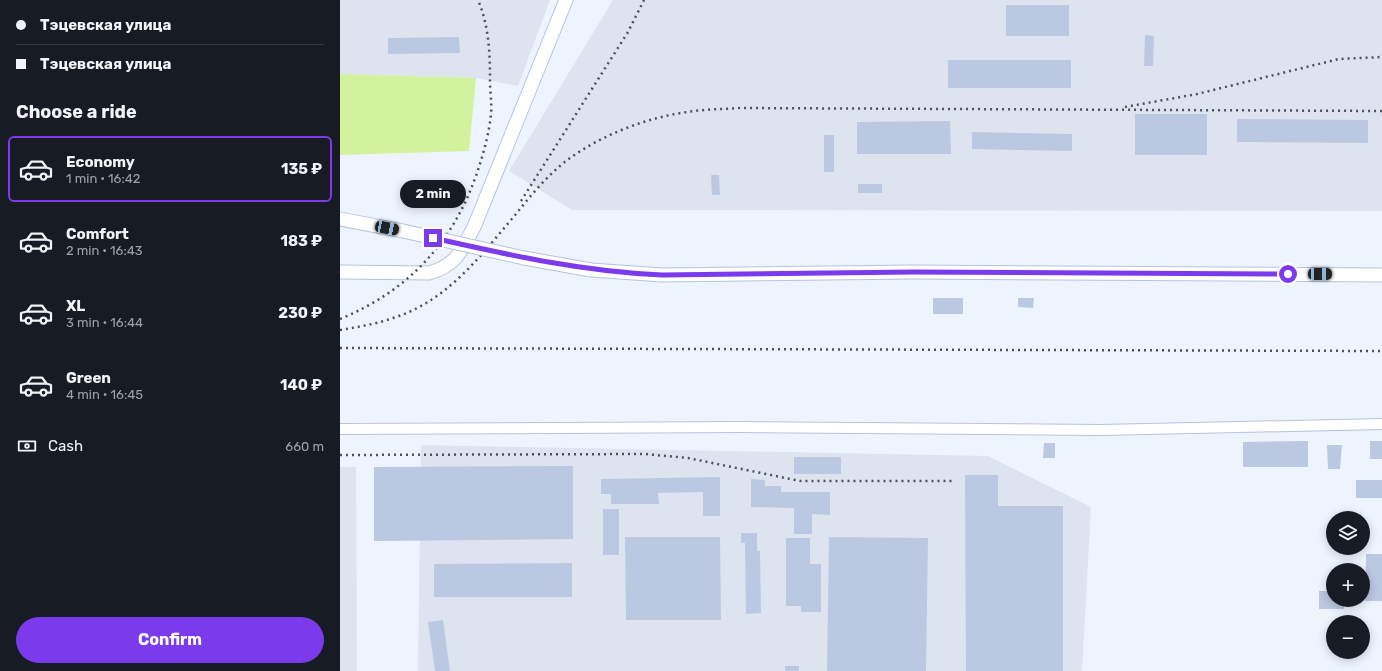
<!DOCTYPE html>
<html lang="en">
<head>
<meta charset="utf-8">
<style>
	:root { --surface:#171b24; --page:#242831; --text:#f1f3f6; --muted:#9ea1a6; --line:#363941; --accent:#7c3aed }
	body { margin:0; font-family:Rubik,sans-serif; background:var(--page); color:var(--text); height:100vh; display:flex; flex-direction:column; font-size:15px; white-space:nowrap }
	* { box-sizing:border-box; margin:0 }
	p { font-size:13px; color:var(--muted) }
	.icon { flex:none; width:22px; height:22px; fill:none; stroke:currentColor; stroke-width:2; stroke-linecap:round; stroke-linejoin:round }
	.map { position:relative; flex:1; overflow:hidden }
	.panel { display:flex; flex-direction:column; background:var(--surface); width:340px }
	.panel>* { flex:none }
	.top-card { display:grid; align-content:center; height:88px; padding:0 16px; background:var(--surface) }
	.buttons { position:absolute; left:986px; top:511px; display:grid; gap:8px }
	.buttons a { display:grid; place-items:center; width:44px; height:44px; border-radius:50%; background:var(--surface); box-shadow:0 2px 10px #0003; font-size:20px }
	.end { position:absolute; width:18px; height:18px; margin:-9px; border:5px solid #7c3aed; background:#fff; box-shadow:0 0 0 2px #fff }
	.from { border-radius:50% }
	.bubble { position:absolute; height:28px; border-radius:14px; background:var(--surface); box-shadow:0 2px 10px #0003; font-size:13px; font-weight:700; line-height:28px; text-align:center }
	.car { position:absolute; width:12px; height:24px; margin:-12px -6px; border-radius:5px; box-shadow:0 0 3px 1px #0007; background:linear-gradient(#222 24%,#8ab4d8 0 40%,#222 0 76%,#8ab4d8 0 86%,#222 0) }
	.top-card b { display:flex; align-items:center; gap:14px; height:38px; font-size:15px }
	.top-card b+b { border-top:1px solid var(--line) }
	.top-card i { width:10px; height:10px; background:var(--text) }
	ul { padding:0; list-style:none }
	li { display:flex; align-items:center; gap:12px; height:66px; margin:0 8px 6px; padding:0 8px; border:2px solid transparent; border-radius:6px }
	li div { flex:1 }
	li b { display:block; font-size:15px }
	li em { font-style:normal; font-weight:700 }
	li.on { border-color:var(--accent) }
	li>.icon { width:36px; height:36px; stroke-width:1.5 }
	h2 { padding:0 16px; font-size:18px; line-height:48px }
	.pay { display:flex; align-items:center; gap:10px; height:44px; padding:0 16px; font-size:15px }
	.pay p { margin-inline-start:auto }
	.cta { display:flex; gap:8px; margin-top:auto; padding:8px 16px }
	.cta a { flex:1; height:46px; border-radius:24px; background:var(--accent); color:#fff; font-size:16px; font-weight:700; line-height:46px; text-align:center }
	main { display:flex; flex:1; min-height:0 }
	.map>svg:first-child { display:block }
	.built { fill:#dde4f0 }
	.green { fill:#d3f29e }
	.building { fill:#bbc8e2 }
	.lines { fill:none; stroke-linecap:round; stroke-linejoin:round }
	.minor-casing { stroke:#b6c3dd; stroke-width:12 }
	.tertiary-casing { stroke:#b6c3dd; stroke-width:15 }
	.minor { stroke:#fff; stroke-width:10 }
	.tertiary { stroke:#fff; stroke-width:13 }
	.rail { stroke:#4c515a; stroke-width:2.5; stroke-dasharray:2 4; stroke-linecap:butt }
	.tertiary-bridge-casing { stroke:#b6c3dd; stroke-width:15; stroke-linecap:butt }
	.tertiary-bridge { stroke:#fff; stroke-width:13 }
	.route { stroke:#7c3aed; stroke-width:5 }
</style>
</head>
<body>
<main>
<section class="panel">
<div class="top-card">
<b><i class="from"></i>Тэцевская улица</b>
<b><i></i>Тэцевская улица</b>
</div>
<h2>Choose a ride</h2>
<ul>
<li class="on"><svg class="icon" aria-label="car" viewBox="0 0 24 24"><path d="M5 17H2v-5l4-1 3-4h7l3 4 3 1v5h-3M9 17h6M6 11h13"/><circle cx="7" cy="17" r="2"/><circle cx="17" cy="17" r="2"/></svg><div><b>Economy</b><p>1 min · 16:42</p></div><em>135 ₽</em></li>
<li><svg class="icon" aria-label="car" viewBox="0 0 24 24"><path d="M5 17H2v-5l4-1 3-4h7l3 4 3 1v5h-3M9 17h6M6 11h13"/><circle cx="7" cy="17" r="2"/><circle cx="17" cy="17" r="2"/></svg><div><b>Comfort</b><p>2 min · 16:43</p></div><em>183 ₽</em></li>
<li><svg class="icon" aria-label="car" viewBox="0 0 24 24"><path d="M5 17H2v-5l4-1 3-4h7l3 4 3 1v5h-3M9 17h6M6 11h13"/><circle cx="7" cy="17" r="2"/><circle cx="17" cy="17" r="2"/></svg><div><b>XL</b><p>3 min · 16:44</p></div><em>230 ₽</em></li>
<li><svg class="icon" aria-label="car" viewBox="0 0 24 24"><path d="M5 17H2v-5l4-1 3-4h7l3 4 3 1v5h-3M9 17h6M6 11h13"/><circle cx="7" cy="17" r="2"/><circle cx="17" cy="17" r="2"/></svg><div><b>Green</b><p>4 min · 16:45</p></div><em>140 ₽</em></li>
</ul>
<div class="pay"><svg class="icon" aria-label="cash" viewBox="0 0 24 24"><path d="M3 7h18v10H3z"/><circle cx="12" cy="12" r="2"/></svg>Cash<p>660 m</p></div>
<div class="cta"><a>Confirm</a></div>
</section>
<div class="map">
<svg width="1042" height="671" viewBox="0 0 1042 671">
	<rect width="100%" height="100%" fill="#eef4fe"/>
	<g class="built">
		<path d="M0,0H210L178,86L136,78L0,74Z"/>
		<path d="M273,0H1042V211L232,210L169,171Z"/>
		<path d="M81,445L648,456L751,507L742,671H78Z"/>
		<path d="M0,467H16L17,671H0Z"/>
	</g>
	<path class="green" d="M0,74L136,78L129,151L0,155Z"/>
	<g class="building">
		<rect x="666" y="5" width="63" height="31"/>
		<path d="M805,35L814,36L813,66H804Z"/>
		<path d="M119,37L120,53L48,54V38Z"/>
		<rect x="608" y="60" width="123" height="28"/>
		<rect x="795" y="114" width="72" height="41"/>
		<path d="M897,119L1028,120V143L897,142Z"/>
		<path d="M610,121L611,154H517V122Z"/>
		<path d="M632,132L732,134V151L632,149Z"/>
		<rect x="484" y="135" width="10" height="37"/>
		<path d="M371,175H379L380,195H372Z"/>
		<rect x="518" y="184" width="24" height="9"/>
		<rect x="593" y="298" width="30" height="16"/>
		<path d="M678,298H694L693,308L678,307Z"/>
		<path d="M968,441V467H903V442Z"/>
		<rect x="1030" y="441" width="12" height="18"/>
		<path d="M704,443H715V458H703Z"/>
		<path d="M987,445H1002L1000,469H988Z"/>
		<rect x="454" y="457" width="47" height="17"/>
		<path d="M233,466V539L34,541V467Z"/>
		<path d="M625,475H658V506H723V671H626Z"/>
		<path d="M380,477V516H363V492L318,493L319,504H271V494H261V479Z"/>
		<path d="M411,479L425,480V486H441V492H490V515L472,514V534H454V508L411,507Z"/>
		<rect x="1016" y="480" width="26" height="18"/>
		<rect x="263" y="509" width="16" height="46"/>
		<path d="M401,533H417V551H420L421,613L406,614L405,543H401Z"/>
		<path d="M285,537H380L381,620H286Z"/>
		<path d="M489,537L588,538L586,671H487Z"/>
		<path d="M446,538H470V564H481V612H461V606H446Z"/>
		<path d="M1026,554H1042V601H1025Z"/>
		<path d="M232,563V597H94V564Z"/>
		<path d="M979,591H993V600H1004V609H979Z"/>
		<path d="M103,620L110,671H95L88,622Z"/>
		<rect x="445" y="666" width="14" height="5"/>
	</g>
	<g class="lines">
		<g class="minor-casing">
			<path id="minor" d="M0,429L401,427L761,430L1042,424"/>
		</g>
		<g class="tertiary-casing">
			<g id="tertiary">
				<path d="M0,219L63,231"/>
				<path d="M184,258L251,270L322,275L573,272L1042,275"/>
				<path d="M0,272L89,273C117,265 121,251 134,227L226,0"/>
			</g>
		</g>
		<use href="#minor" class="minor"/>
		<use href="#tertiary" class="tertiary"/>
		<g class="rail">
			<path d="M785,107L857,94L999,59L1042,57"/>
			<path d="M181,201L288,32L304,0"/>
			<path d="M0,319C68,291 113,243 137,173C143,155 149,134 151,114C152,103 150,92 150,81C150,53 149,26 138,0"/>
			<path d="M0,330C18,327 36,324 53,318C108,301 141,255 176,214C191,195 207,176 226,161C262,134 310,116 355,111C370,109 385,109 400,108L1042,111"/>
			<path d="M0,348L1042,351"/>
			<path d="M0,455L305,454L348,458L460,481H614"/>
		</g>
		<g class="tertiary-bridge-casing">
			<path id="tertiary-bridge" d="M63,231L184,258"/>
		</g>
		<use href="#tertiary-bridge" class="tertiary-bridge"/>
	</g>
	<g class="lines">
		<path class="route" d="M93,238C169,255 244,272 322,275L573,272L948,274"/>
	</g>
</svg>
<div class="buttons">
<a><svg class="icon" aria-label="layers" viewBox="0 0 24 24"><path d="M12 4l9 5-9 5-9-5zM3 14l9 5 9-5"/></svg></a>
<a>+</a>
<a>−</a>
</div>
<i class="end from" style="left:948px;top:274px"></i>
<i class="end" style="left:93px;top:238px"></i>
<div class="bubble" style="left:60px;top:180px;width:66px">2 min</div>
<i class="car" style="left:47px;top:228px;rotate:101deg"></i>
<i class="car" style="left:980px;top:274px;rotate:90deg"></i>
</div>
</main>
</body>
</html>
